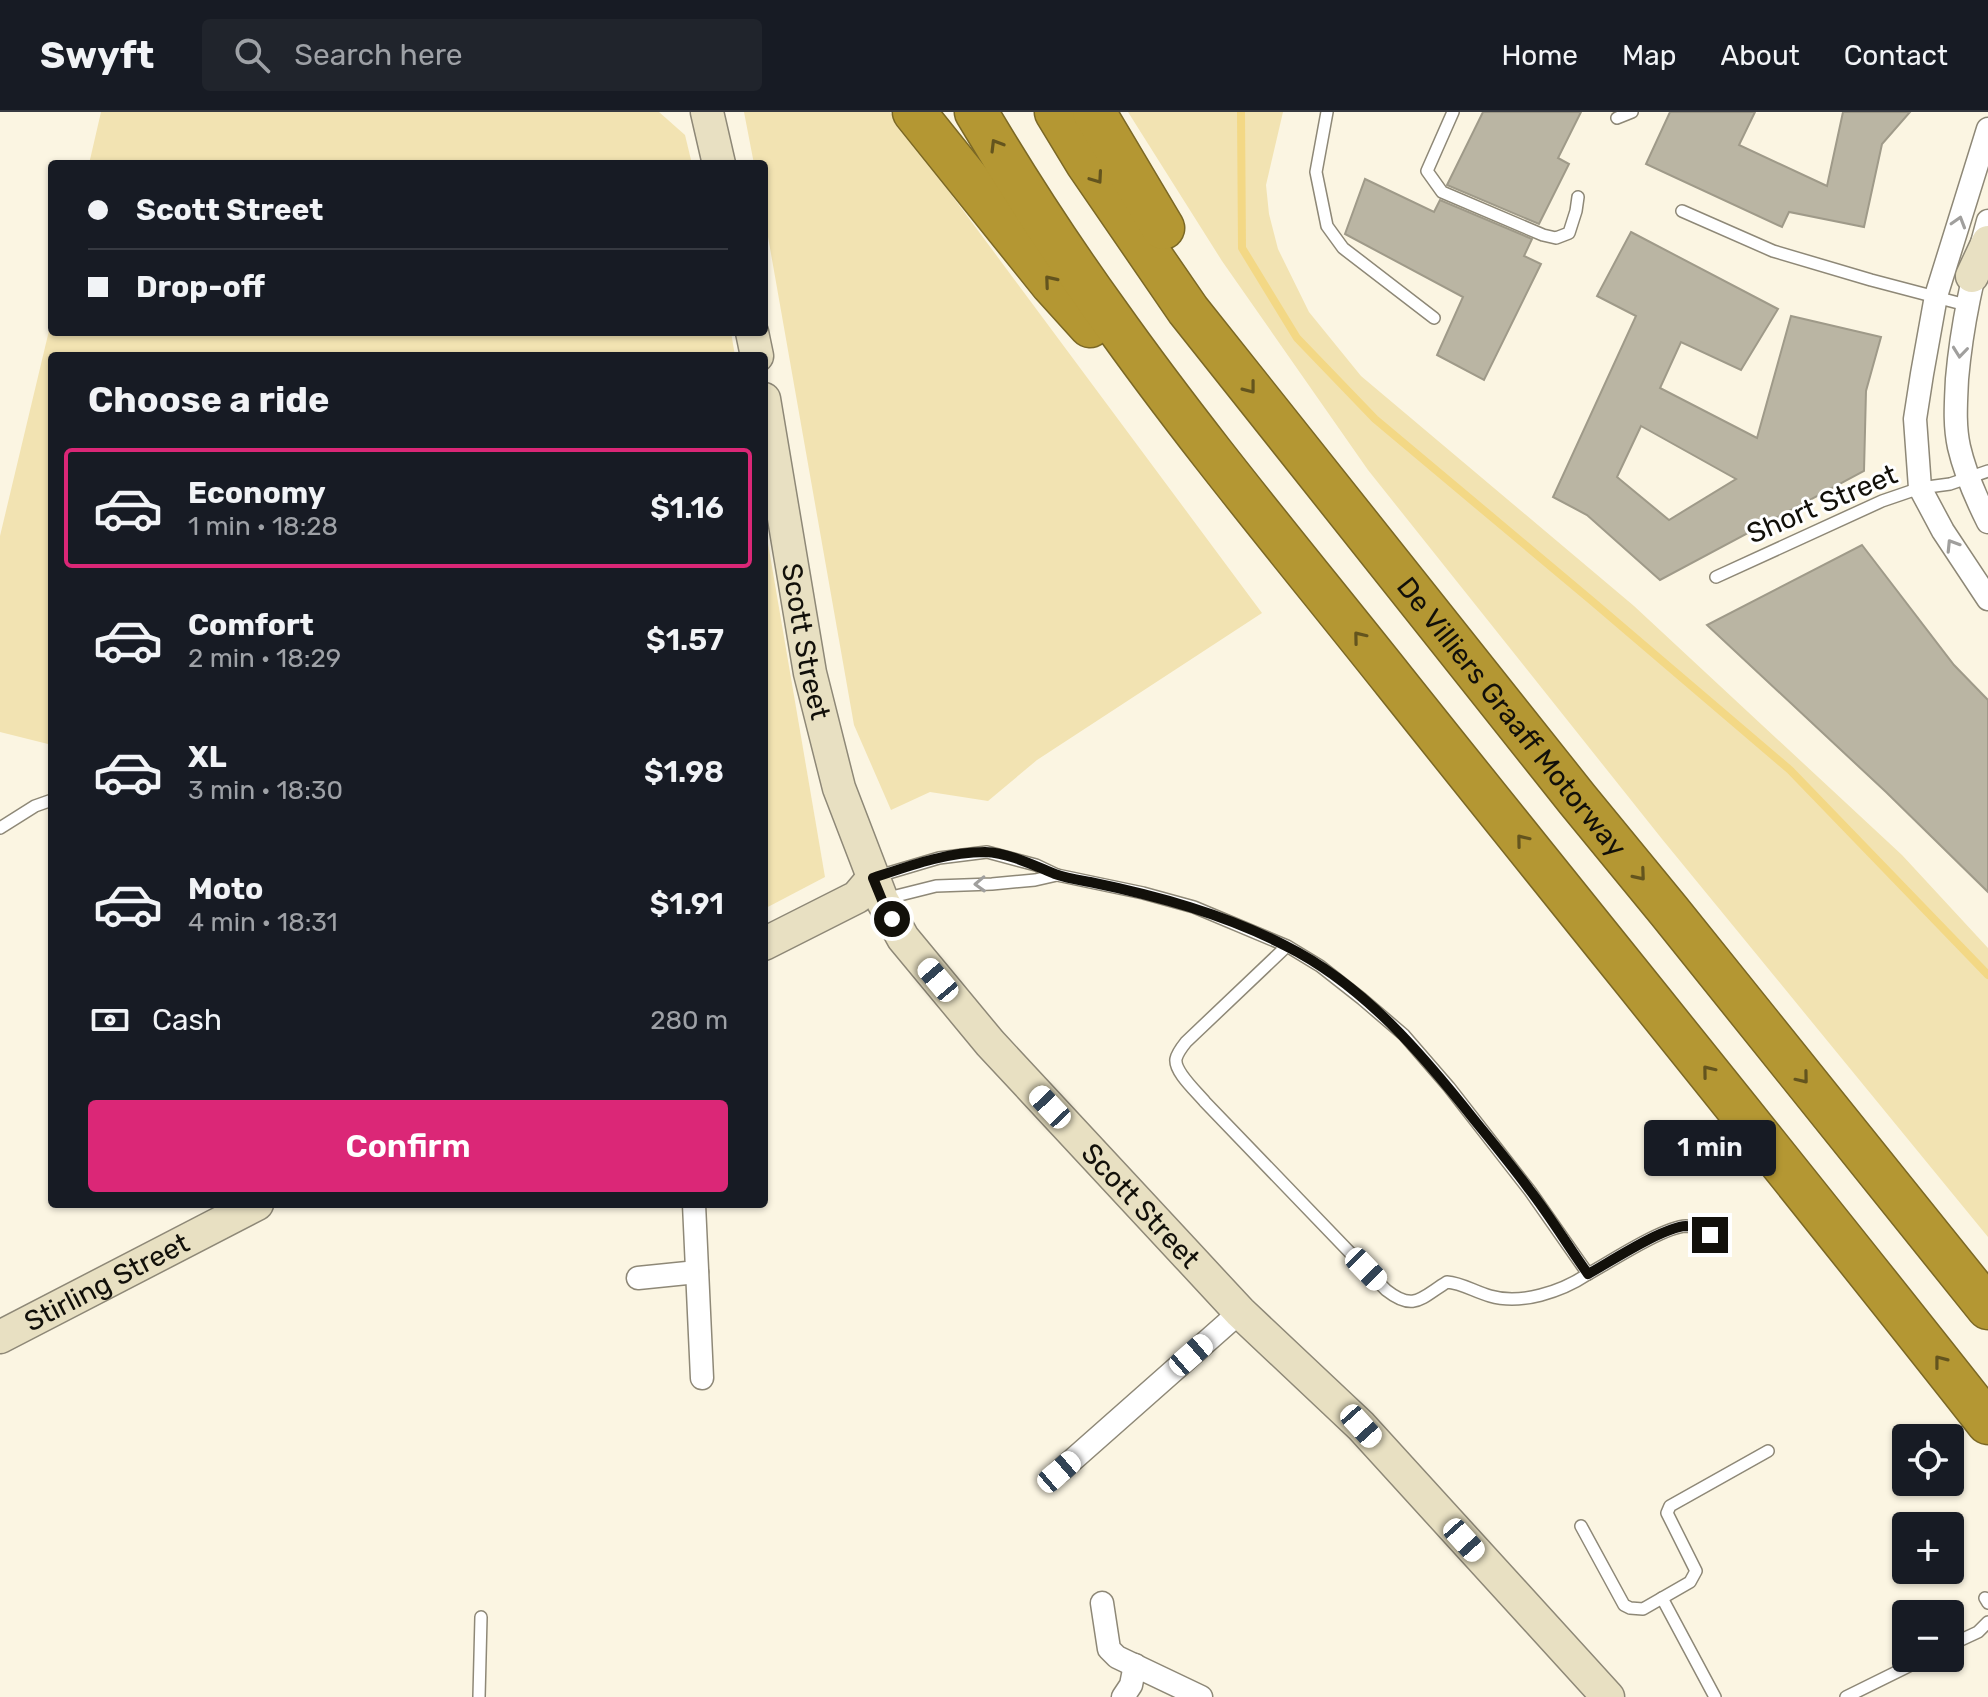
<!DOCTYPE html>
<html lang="en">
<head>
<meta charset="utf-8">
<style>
	:root { --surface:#171b24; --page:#20242c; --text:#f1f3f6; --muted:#9ea1a6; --line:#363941; --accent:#db2777 }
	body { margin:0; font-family:Rubik,sans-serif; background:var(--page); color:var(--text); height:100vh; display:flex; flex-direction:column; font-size:30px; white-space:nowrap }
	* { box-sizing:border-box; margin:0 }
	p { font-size:26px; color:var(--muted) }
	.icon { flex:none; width:44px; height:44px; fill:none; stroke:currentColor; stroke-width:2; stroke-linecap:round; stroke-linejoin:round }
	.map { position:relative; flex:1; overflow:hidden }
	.sheet { position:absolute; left:48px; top:240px; width:720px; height:856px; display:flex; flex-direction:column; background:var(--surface); border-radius:8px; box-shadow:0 2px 6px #0004 }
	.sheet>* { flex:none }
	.top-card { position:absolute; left:48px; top:48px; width:720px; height:176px; border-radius:8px; box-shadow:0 2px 6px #0004; display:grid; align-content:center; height:176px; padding:0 40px; background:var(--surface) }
	.controls { position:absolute; left:1892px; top:1312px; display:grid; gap:16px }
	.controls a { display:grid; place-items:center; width:72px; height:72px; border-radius:8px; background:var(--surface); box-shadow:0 2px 6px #0004; font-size:40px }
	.end { position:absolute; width:36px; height:36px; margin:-18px; border:10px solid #12100a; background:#fff; box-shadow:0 0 0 4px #fff }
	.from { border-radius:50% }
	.bubble { position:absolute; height:56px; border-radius:8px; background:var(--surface); box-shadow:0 2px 6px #0004; font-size:26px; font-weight:600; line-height:56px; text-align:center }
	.car { position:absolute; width:24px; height:48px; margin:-24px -12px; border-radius:10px; box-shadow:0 0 6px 2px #0007; background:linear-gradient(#fff 24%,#345 0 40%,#fff 0 76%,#345 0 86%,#fff 0) }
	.top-card b { display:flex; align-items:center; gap:28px; height:76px; font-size:30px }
	.top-card b+b { border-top:2px solid var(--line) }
	.top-card i { width:20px; height:20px; background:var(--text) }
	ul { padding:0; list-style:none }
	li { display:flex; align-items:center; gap:24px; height:120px; margin:0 16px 12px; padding:0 24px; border:4px solid transparent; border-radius:8px }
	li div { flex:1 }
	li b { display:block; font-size:30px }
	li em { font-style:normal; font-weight:600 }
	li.on { border-color:var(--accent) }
	li>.icon { width:72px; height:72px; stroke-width:1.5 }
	h2 { padding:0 40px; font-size:36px; line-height:96px }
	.pay { display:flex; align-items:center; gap:20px; height:88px; padding:0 40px; font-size:30px }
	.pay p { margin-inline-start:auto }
	.button { display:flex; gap:16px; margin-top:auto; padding:16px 40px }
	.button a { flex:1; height:92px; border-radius:8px; background:var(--accent); color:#fff; font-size:32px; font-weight:600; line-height:92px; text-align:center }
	header { display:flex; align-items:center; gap:48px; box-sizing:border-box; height:112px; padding:0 40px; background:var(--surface); border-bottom:2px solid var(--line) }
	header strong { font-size:38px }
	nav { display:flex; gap:44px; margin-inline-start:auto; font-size:28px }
	.search { width:560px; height:72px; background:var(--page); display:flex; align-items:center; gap:20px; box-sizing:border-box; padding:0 28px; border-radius:8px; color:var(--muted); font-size:30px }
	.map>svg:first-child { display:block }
	.green { fill:#f2e3b2 }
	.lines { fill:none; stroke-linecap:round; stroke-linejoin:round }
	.stream { stroke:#f3d885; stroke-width:8 }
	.building { fill:#bab5a3; stroke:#9f9a89; stroke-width:2; fill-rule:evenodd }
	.lane-casing { stroke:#8e8877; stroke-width:14 }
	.street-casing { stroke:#8e8877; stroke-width:25 }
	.secondary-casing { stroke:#8e8877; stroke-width:35 }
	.highway-casing { stroke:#7b6825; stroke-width:45 }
	.lane { stroke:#fff; stroke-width:11 }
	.street { stroke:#fff; stroke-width:22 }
	.secondary { stroke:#e8e0c2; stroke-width:32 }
	.highway { stroke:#b49733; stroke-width:42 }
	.oneway { stroke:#63541e }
	.oneway2 { stroke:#a09f9d }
	.route { stroke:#12100a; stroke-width:10 }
	.labels { text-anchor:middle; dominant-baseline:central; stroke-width:6; stroke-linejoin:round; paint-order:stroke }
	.street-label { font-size:28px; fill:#12100a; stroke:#fff }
</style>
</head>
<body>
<header>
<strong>Swyft</strong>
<div class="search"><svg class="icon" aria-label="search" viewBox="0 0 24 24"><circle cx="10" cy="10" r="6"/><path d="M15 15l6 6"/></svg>Search here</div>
<nav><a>Home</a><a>Map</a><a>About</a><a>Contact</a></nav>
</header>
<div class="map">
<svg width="1988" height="1585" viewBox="0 0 1988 1585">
	<rect width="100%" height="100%" fill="#fbf5e2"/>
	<g class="green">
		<path d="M101,0H659L685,23L692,52H89Z"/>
		<path d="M744,0H890L1262,501L1037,648L988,689L930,680L891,698L854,613L764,102V52H754Z"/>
		<path d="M1128,0H1283L1266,73L1269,102L1278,137L1309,200L1361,264L1634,494L1902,743L1988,836V1125L1662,727L1368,358L1222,149Z"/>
		<path d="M52,206V220H731L735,244H52V633L0,620V424Z"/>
		<path d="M764,408L825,765L764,797Z"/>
	</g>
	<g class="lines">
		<path class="stream" d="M1241,0L1242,136L1297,226L1375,307L1592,489L1790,658L1988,863"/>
	</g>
	<g class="building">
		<path d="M1483,0H1581L1558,46L1569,52L1539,112L1447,73Z"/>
		<path d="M1670,0H1755L1739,33L1827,74L1843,0H1910L1882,32L1864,115L1789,100L1782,115L1646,52Z"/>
		<path d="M1365,67L1434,100L1440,88L1532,127L1524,144L1541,152L1484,268L1437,243L1463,185L1345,122Z"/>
		<path d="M1631,120L1778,197L1741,258L1681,230L1660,276L1757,326L1791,204L1881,225L1866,279L1864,359L1660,468L1587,403L1553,385L1636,204L1597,184ZM1641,314L1736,367L1669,408L1617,365Z"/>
		<path d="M1862,433L1954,553L1988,588V780L1886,680L1707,513Z"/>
	</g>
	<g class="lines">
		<g class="lane-casing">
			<g id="lane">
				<path d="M1327,0L1316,60L1327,114L1343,136L1434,206"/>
				<path d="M1453,0L1427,59L1442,80L1543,123L1556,126L1569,121L1576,99L1578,85"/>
				<path d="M1617,6L1632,0"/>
				<path d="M1682,99L1773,139L1871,168L1966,193"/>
				<path d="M1716,465L1882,389L1920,376L1950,372L1988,359"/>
				<path d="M0,716L35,694L52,688"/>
				<path d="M875,765L939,746L987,740L1036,753L1057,763L1143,781L1194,795L1287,834L1320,854L1362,887L1404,923L1449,975L1530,1079L1588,1162C1561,1180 1521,1193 1490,1184C1475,1180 1462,1171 1447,1170C1421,1186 1414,1200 1386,1178L1205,990C1197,980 1174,960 1176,947C1177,942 1182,935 1186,930L1287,834"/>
				<path d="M884,787L936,774L992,772L1035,768L1057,763"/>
				<path d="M1588,1162C1610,1150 1663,1115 1686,1114C1696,1114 1703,1119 1710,1123"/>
				<path d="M1581,1414L1624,1493L1630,1496L1643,1497L1690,1470L1696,1459L1667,1401L1670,1394L1768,1339"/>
				<path d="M1662,1486L1715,1585"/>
				<path d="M1985,1486L1988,1491"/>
				<path d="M1950,1533L1978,1520L1988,1510"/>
				<path d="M479,1585L481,1505"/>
				<path d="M1846,1585L1925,1546"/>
			</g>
		</g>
		<g class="street-casing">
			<g id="street">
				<path d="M1988,17L1936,184L1922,262L1915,307L1920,376L1943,419L1988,487"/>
				<path d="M1988,109C1973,163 1962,211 1957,267C1956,290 1954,312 1959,335C1965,361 1976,386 1988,410"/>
				<path d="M694,1092L702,1266"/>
				<path d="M638,1166L697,1160"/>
				<path d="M1059,1360L1240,1200"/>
				<path d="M1102,1491L1109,1537L1117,1545L1201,1585"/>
				<path d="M1123,1585L1131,1573L1135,1553"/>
			</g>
		</g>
		<g class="secondary-casing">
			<g id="secondary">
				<path d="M707,0L719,52"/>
				<path d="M1972,164L1988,130"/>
				<path d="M752,220L757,244"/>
				<path id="s1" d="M764,287L810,561L839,676L882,788L903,826L990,931L1188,1144L1240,1200L1361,1314L1608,1585"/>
				<path d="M764,832L857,785L873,766"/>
				<path id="s2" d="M0,1225L257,1092"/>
			</g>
		</g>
		<g class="highway-casing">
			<g id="highway">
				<path d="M914,0L1052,172L1090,214"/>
				<path d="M976,0C1017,69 1061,137 1108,202C1198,329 1298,448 1395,570C1592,817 1792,1062 1988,1311"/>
				<path id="s3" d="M1056,0L1087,51L1188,198L1577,687L1669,799L1988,1196"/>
				<path d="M1094,0L1163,116"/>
			</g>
		</g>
		<use href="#lane" class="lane"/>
		<use href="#street" class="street"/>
		<use href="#secondary" class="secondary"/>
		<use href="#highway" class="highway"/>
	</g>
	<defs><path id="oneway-chevron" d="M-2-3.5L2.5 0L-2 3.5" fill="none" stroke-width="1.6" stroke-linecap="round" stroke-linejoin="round" transform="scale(2)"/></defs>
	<g class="oneway">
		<use href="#oneway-chevron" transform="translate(996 33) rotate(-121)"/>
		<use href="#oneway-chevron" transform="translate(1097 66) rotate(55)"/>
		<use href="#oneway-chevron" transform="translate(1050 169) rotate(-130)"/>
		<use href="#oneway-chevron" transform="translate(1250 276) rotate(52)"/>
		<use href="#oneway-chevron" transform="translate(1359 525) rotate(-129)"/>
		<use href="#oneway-chevron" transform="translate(1522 728) rotate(-129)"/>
		<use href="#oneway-chevron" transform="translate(1640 763) rotate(50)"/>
		<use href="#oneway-chevron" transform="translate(1708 959) rotate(-129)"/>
		<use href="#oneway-chevron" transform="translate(1803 966) rotate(51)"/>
		<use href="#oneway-chevron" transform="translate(1940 1249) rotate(-128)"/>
	</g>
	<g class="oneway2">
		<use href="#oneway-chevron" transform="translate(1959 110) rotate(-73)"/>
		<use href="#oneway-chevron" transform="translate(1960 240) rotate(96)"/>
		<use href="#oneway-chevron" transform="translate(1952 433) rotate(-122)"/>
		<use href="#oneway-chevron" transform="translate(980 772) rotate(178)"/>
	</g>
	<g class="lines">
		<path class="route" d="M892,807L882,788L873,766C909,754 947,740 985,740C1009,741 1033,753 1055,762C1066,766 1079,768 1090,770C1158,784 1224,802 1286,834C1364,873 1423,943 1476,1010C1494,1032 1512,1054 1529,1077C1550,1104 1568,1134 1588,1162C1610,1150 1663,1115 1686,1114C1695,1114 1703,1119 1710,1123"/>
	</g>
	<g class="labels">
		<g class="street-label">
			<text transform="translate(1822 392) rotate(-23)">Short Street</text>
			<text stroke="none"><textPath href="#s1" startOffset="246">Scott Street</textPath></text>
			<text stroke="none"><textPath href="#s3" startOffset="758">De Villiers Graaff Motorway</textPath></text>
			<text stroke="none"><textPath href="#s1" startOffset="918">Scott Street</textPath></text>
			<text stroke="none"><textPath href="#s2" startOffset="120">Stirling Street</textPath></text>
		</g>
	</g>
</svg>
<div class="controls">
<a><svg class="icon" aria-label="locate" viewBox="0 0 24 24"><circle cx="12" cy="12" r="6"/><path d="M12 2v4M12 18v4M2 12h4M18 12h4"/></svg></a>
<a>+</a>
<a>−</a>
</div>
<i class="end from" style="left:892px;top:807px"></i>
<i class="end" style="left:1710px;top:1123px"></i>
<div class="bubble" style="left:1644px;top:1008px;width:132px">1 min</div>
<i class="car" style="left:938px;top:868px;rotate:320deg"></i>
<i class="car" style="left:1050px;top:995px;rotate:317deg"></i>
<i class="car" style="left:1366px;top:1157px;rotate:136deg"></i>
<i class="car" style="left:1191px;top:1243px;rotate:49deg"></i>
<i class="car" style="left:1361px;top:1314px;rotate:138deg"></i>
<i class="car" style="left:1059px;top:1360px;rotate:49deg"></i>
<i class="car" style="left:1464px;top:1428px;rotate:138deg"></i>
<div class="top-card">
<b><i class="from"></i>Scott Street</b>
<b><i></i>Drop-off</b>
</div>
<section class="sheet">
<h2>Choose a ride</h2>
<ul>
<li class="on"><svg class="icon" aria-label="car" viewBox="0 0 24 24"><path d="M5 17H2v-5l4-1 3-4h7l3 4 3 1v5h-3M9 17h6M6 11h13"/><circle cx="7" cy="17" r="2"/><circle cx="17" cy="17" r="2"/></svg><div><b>Economy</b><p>1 min · 18:28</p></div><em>$1.16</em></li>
<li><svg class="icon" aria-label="car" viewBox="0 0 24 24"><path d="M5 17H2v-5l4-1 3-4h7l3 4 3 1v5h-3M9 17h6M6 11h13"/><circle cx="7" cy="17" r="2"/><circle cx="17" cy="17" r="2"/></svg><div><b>Comfort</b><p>2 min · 18:29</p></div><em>$1.57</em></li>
<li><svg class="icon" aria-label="car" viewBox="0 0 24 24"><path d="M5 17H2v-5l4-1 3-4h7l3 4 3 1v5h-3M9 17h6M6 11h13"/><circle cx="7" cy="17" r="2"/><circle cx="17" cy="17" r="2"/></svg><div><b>XL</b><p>3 min · 18:30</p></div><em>$1.98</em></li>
<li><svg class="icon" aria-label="car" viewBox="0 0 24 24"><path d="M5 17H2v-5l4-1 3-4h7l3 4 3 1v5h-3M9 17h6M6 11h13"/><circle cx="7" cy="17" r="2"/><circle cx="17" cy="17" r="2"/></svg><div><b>Moto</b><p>4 min · 18:31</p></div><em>$1.91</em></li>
</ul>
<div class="pay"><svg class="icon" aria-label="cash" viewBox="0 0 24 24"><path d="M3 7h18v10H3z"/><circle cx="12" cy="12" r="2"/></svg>Cash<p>280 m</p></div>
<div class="button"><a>Confirm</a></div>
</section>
</div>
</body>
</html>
